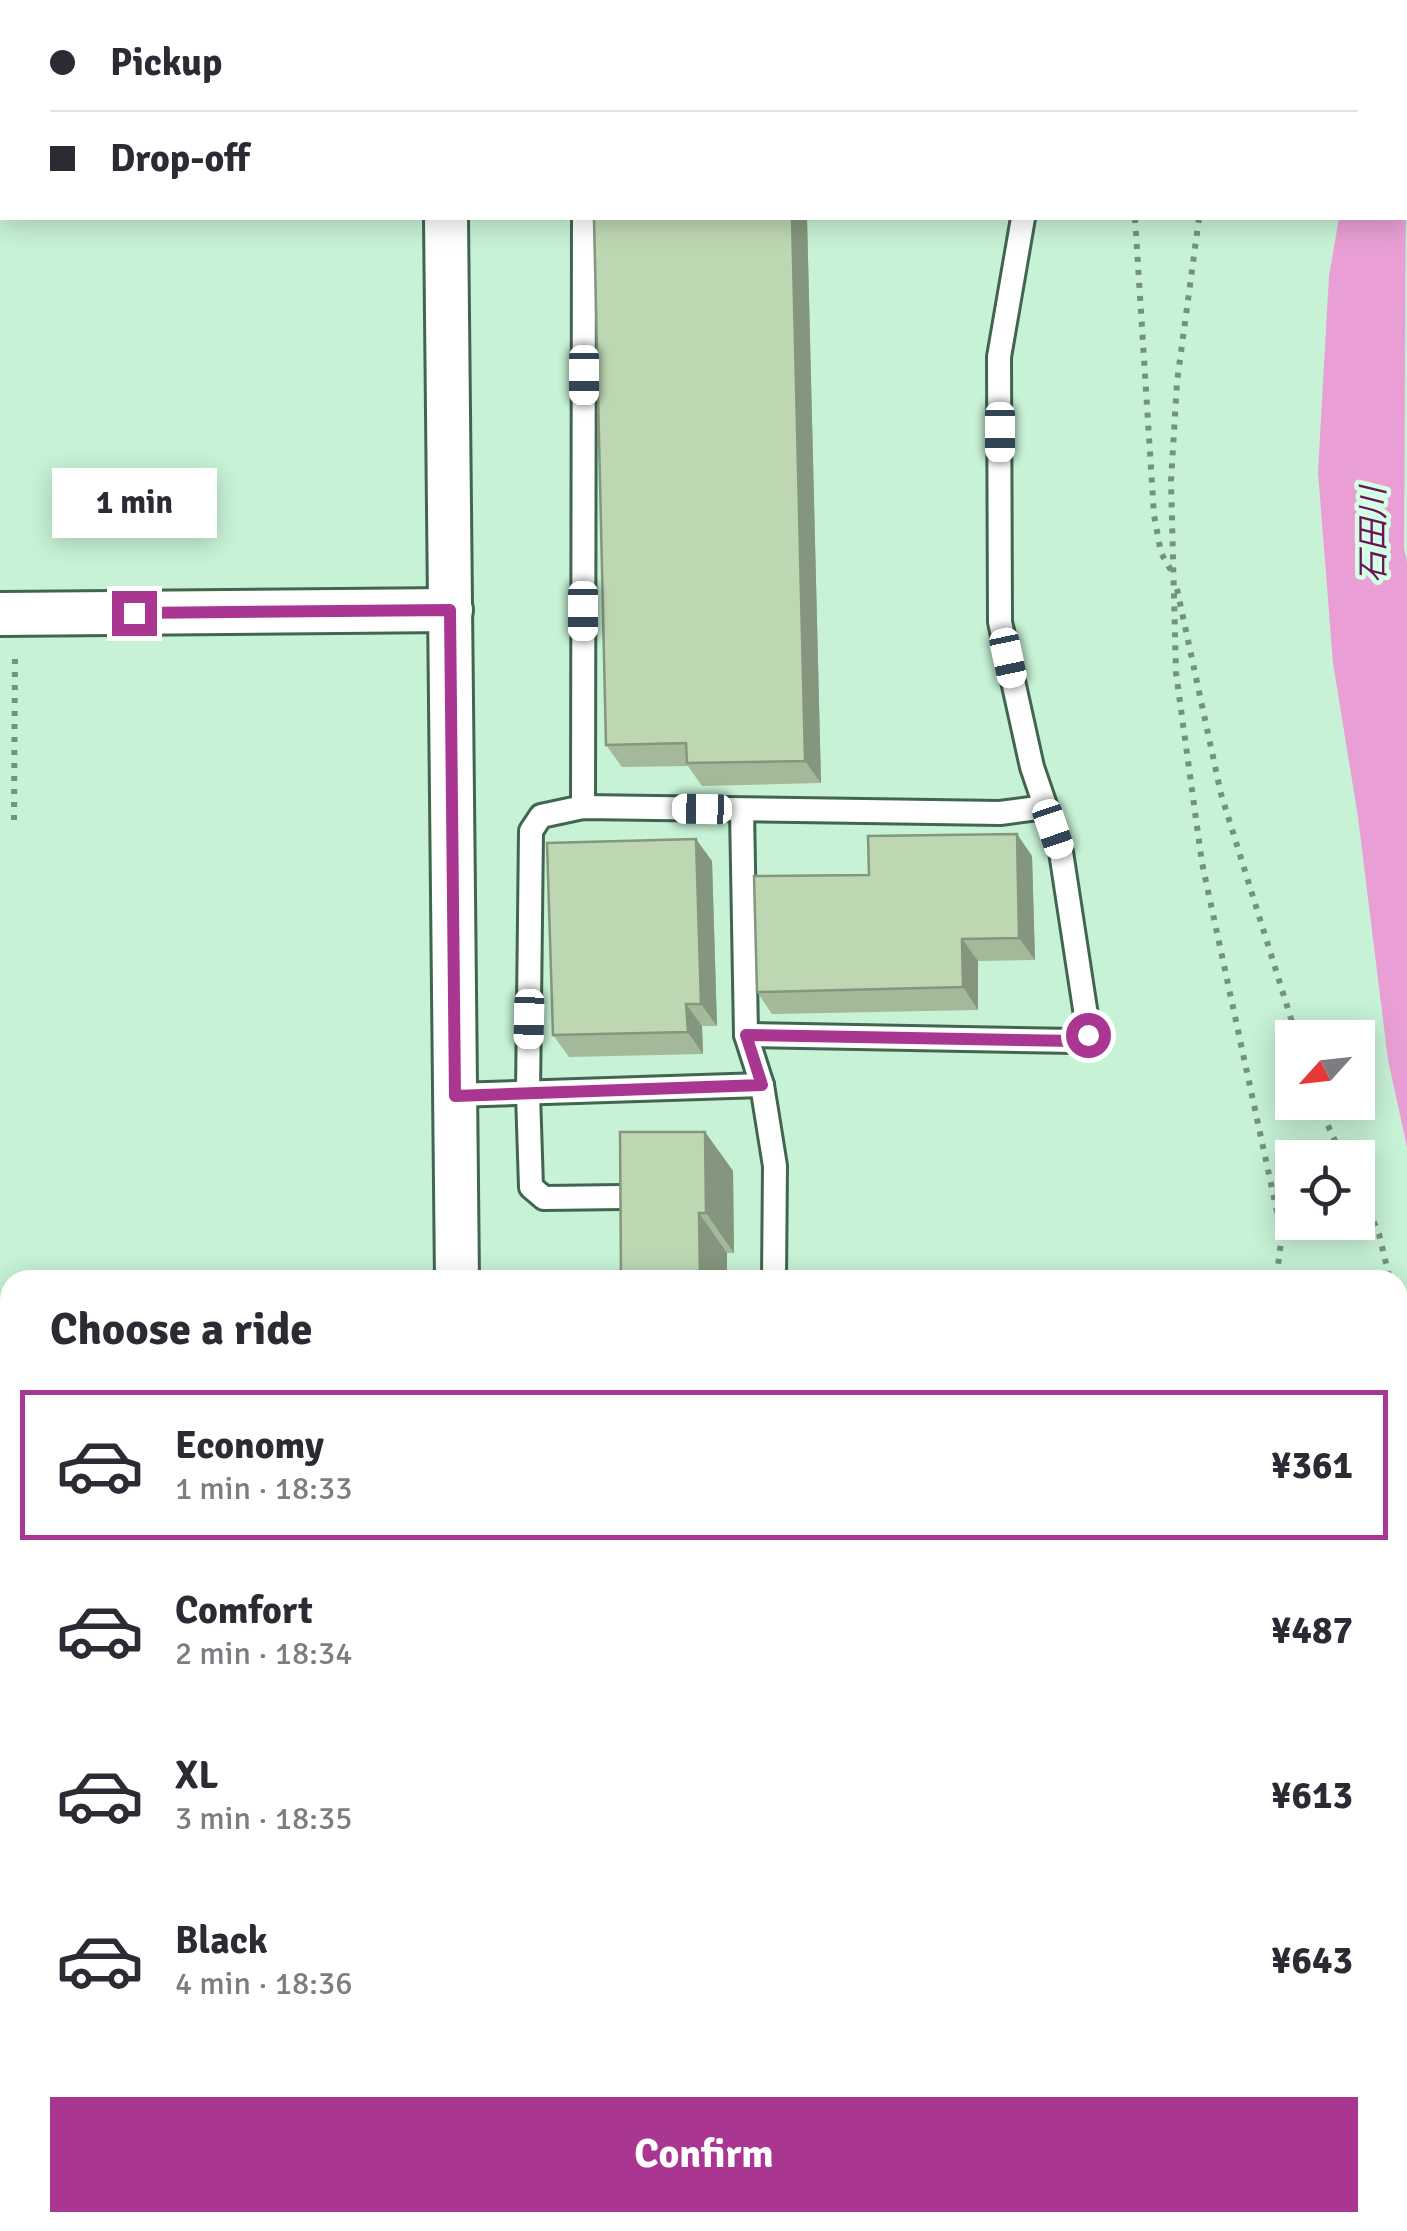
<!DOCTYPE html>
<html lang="en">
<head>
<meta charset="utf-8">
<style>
	:root { --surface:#fff; --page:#f2f2f3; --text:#2b2b33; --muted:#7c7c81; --line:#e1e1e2; --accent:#a93792 }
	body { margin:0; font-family:Signika,"Noto Sans JP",sans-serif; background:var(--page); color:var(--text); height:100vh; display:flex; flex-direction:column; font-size:38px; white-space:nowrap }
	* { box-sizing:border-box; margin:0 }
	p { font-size:32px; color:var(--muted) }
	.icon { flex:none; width:55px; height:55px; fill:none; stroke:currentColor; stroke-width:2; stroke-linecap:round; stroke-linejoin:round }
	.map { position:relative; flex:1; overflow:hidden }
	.sheet { position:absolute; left:0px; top:1270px; width:1408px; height:962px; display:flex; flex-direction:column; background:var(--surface); border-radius:30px 30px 0 0; box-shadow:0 5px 25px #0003 }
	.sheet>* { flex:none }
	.guide { position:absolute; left:0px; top:0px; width:1408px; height:220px; box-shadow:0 5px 25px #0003; display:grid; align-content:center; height:220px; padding:0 50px; background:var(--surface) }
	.needle { width:65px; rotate:243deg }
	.tools { position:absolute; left:1275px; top:1020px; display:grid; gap:20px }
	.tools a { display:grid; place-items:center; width:100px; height:100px; border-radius:0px; background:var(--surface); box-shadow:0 5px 25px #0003; font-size:50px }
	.end { position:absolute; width:45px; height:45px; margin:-22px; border:12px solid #a93792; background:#fff; box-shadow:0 0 0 5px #fff }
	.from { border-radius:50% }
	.bubble { position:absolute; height:70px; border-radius:0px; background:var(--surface); box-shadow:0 5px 25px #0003; font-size:32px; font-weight:700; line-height:70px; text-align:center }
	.car { position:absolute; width:30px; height:60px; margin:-30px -15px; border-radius:12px; box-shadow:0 0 8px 2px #0007; background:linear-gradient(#fff 24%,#345 0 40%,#fff 0 76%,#345 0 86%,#fff 0) }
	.guide b { display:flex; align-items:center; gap:35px; height:95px; font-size:38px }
	.guide b+b { border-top:2px solid var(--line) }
	.guide i { width:25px; height:25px; background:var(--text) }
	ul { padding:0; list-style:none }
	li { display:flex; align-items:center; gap:30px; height:150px; margin:0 20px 15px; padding:0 30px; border:5px solid transparent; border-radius:0px }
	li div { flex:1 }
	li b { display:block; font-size:38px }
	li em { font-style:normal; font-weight:700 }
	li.current { border-color:var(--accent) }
	li>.icon { width:90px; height:90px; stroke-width:1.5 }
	h2 { padding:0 50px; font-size:45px; line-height:120px }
	.action { display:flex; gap:20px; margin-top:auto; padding:20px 50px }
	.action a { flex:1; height:115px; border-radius:0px; background:var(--accent); color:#fff; font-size:40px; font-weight:700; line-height:115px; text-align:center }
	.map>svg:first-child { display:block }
	.water { fill:#e99fd5 }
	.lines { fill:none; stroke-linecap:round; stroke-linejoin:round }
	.river { stroke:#e99fd5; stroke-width:65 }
	.lane-casing { stroke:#416650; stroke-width:28 }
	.street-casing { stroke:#416650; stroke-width:48 }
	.path { stroke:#75927f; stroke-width:6; stroke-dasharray:5 8; stroke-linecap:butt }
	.lane { stroke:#fff; stroke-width:22 }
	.street { stroke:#fff; stroke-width:42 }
	.wall { fill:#a3b99a }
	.shaded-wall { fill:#84967d }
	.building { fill:#bdd7b3; stroke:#84967d; stroke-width:2.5 }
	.route { stroke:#a93792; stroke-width:12 }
	.labels { text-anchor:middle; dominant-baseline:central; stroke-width:9; stroke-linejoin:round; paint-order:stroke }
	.water-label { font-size:32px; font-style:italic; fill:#6a155a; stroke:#d5ffe4 }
</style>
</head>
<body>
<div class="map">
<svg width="1407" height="2231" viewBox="0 0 1407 2231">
	<rect width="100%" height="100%" fill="#c7f2d6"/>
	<g class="water">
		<path d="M1382,0H1407L1404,548L1407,562V1147L1388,1060L1358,817L1333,663L1318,472L1329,276L1339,218H1405V2H1381Z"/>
		<path d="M1407,1687V1764L1398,1770V1695Z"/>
	</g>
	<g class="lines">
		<g class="river">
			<path d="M25,2222L36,2231"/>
			<path d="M759,2231L763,2222"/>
		</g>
		<g class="lane-casing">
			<g id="lane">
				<path d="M1046,0V2"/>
				<path d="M585,2V0"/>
				<path d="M583,807L584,218"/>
				<path d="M742,810L746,1035L762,1085L775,1166L774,1280"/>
				<path d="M746,1035L1075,1041L1089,1035L1061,852L1032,767L1000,622L999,357L1023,218"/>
				<path d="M455,1095L762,1085"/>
				<path d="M623,1197L544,1198L531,1187L528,1094L531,831L541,816L583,807L1000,813L1045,807"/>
			</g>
		</g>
		<g class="street-casing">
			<g id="street">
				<path d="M444,0V2"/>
				<path d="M446,218L457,1280"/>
				<path d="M0,614L451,610"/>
				<path d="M422,2231V2222"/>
			</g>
		</g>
		<g class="path">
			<path d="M1149,2L1150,0"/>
			<path d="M1233,2L1234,0"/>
			<path d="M1135,218L1154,515L1161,553L1172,572"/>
			<path d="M1199,218L1177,382L1171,481L1176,673L1202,863L1282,1235L1276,1280"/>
			<path d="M1177,589L1221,794L1297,1038"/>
			<path d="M14,820L15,651"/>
			<path d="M1317,1102L1343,1158"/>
			<path d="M1358,1186L1379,1234L1390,1280"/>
			<path d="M1398,1309L1407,1379"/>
			<path d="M1398,1567L1407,1490"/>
			<path d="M1398,1870L1407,1876"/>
			<path d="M1398,1980L1407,1998"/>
			<path d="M0,2070L10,2078"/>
			<path d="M1364,2222L1366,2231"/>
			<path d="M873,2231L878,2222"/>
		</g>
		<use href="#lane" class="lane"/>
		<use href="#street" class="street"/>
	</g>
	<g class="wall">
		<path d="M594,218H807L821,783L702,786L688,766L622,767L606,745Z"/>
		<path d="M1032,856L1035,960L978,961V1010L772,1014L757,992L869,875Z"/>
		<path d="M712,861L717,1026H702L703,1054L569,1057L553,1035Z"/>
		<path d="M705,1132L733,1171L734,1253H727V1280H621Z"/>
	</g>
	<g class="shaded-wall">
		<rect x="787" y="0" width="15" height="2"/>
		<rect x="904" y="0" width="16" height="2"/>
		<path d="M792,218H807L821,783L805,761Z"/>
		<path d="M1017,834L1032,856L1035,960L1019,938Z"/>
		<path d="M696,839L712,861L717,1026L701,1004Z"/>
		<path d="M962,939L978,961V1010L963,987Z"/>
		<path d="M686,1004L702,1026L703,1054L688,1032Z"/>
		<path d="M705,1132L733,1171L734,1253L706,1213Z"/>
		<path d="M699,1213L727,1253V1280H700Z"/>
	</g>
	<g class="building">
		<rect x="704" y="0" width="83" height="2"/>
		<path d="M807,0H904V2H808Z"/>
		<path d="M594,218H792L805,761L687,763L686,743L606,745Z"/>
		<path d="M1017,834L1019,938L962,939L963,987L757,992L754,876L869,875L868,836Z"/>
		<path d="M696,839L701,1004H686L688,1032L553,1035L547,843Z"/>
		<path d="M620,1132H705L706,1213H699L700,1280H621Z"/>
	</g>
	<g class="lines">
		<path class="route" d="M134,613L450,610L455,1096L762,1085L746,1035L1075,1041L1088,1035"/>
	</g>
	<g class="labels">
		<g class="water-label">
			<text transform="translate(1373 535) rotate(-90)">石田川</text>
		</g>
	</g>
</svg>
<div class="tools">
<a><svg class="needle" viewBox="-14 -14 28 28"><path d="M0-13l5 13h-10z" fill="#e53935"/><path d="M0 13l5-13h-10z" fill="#7c7c81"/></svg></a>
<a><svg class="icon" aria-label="locate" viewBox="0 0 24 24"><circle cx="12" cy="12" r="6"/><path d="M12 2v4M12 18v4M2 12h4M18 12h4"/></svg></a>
</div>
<i class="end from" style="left:1088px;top:1035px"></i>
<i class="end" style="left:134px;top:613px"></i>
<div class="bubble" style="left:52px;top:468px;width:165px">1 min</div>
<i class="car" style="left:584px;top:375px;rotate:180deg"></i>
<i class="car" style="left:1000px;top:432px;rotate:180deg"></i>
<i class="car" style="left:583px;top:611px;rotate:180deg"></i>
<i class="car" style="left:1008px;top:658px;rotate:168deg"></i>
<i class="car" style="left:702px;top:809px;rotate:271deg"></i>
<i class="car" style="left:1053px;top:829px;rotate:161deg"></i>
<i class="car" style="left:529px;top:1019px;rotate:181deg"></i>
<div class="guide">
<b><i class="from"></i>Pickup</b>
<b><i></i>Drop-off</b>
</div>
<section class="sheet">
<h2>Choose a ride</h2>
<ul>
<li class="current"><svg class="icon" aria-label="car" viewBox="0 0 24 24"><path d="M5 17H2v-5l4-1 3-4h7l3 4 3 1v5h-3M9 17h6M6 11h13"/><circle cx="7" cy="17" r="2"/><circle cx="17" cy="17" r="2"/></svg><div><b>Economy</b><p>1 min · 18:33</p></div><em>¥361</em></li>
<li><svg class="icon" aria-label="car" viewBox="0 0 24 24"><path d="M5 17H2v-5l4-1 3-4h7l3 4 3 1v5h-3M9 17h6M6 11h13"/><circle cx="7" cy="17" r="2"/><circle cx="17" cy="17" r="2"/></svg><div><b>Comfort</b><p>2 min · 18:34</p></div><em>¥487</em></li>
<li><svg class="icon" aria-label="car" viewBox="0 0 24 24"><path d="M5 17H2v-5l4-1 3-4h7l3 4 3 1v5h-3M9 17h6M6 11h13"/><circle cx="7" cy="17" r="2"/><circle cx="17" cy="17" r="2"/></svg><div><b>XL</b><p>3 min · 18:35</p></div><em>¥613</em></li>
<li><svg class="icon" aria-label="car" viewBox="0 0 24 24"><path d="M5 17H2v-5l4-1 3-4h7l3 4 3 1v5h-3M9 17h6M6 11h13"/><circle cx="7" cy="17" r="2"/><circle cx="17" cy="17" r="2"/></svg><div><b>Black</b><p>4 min · 18:36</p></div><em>¥643</em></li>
</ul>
<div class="action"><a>Confirm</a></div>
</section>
</div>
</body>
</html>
